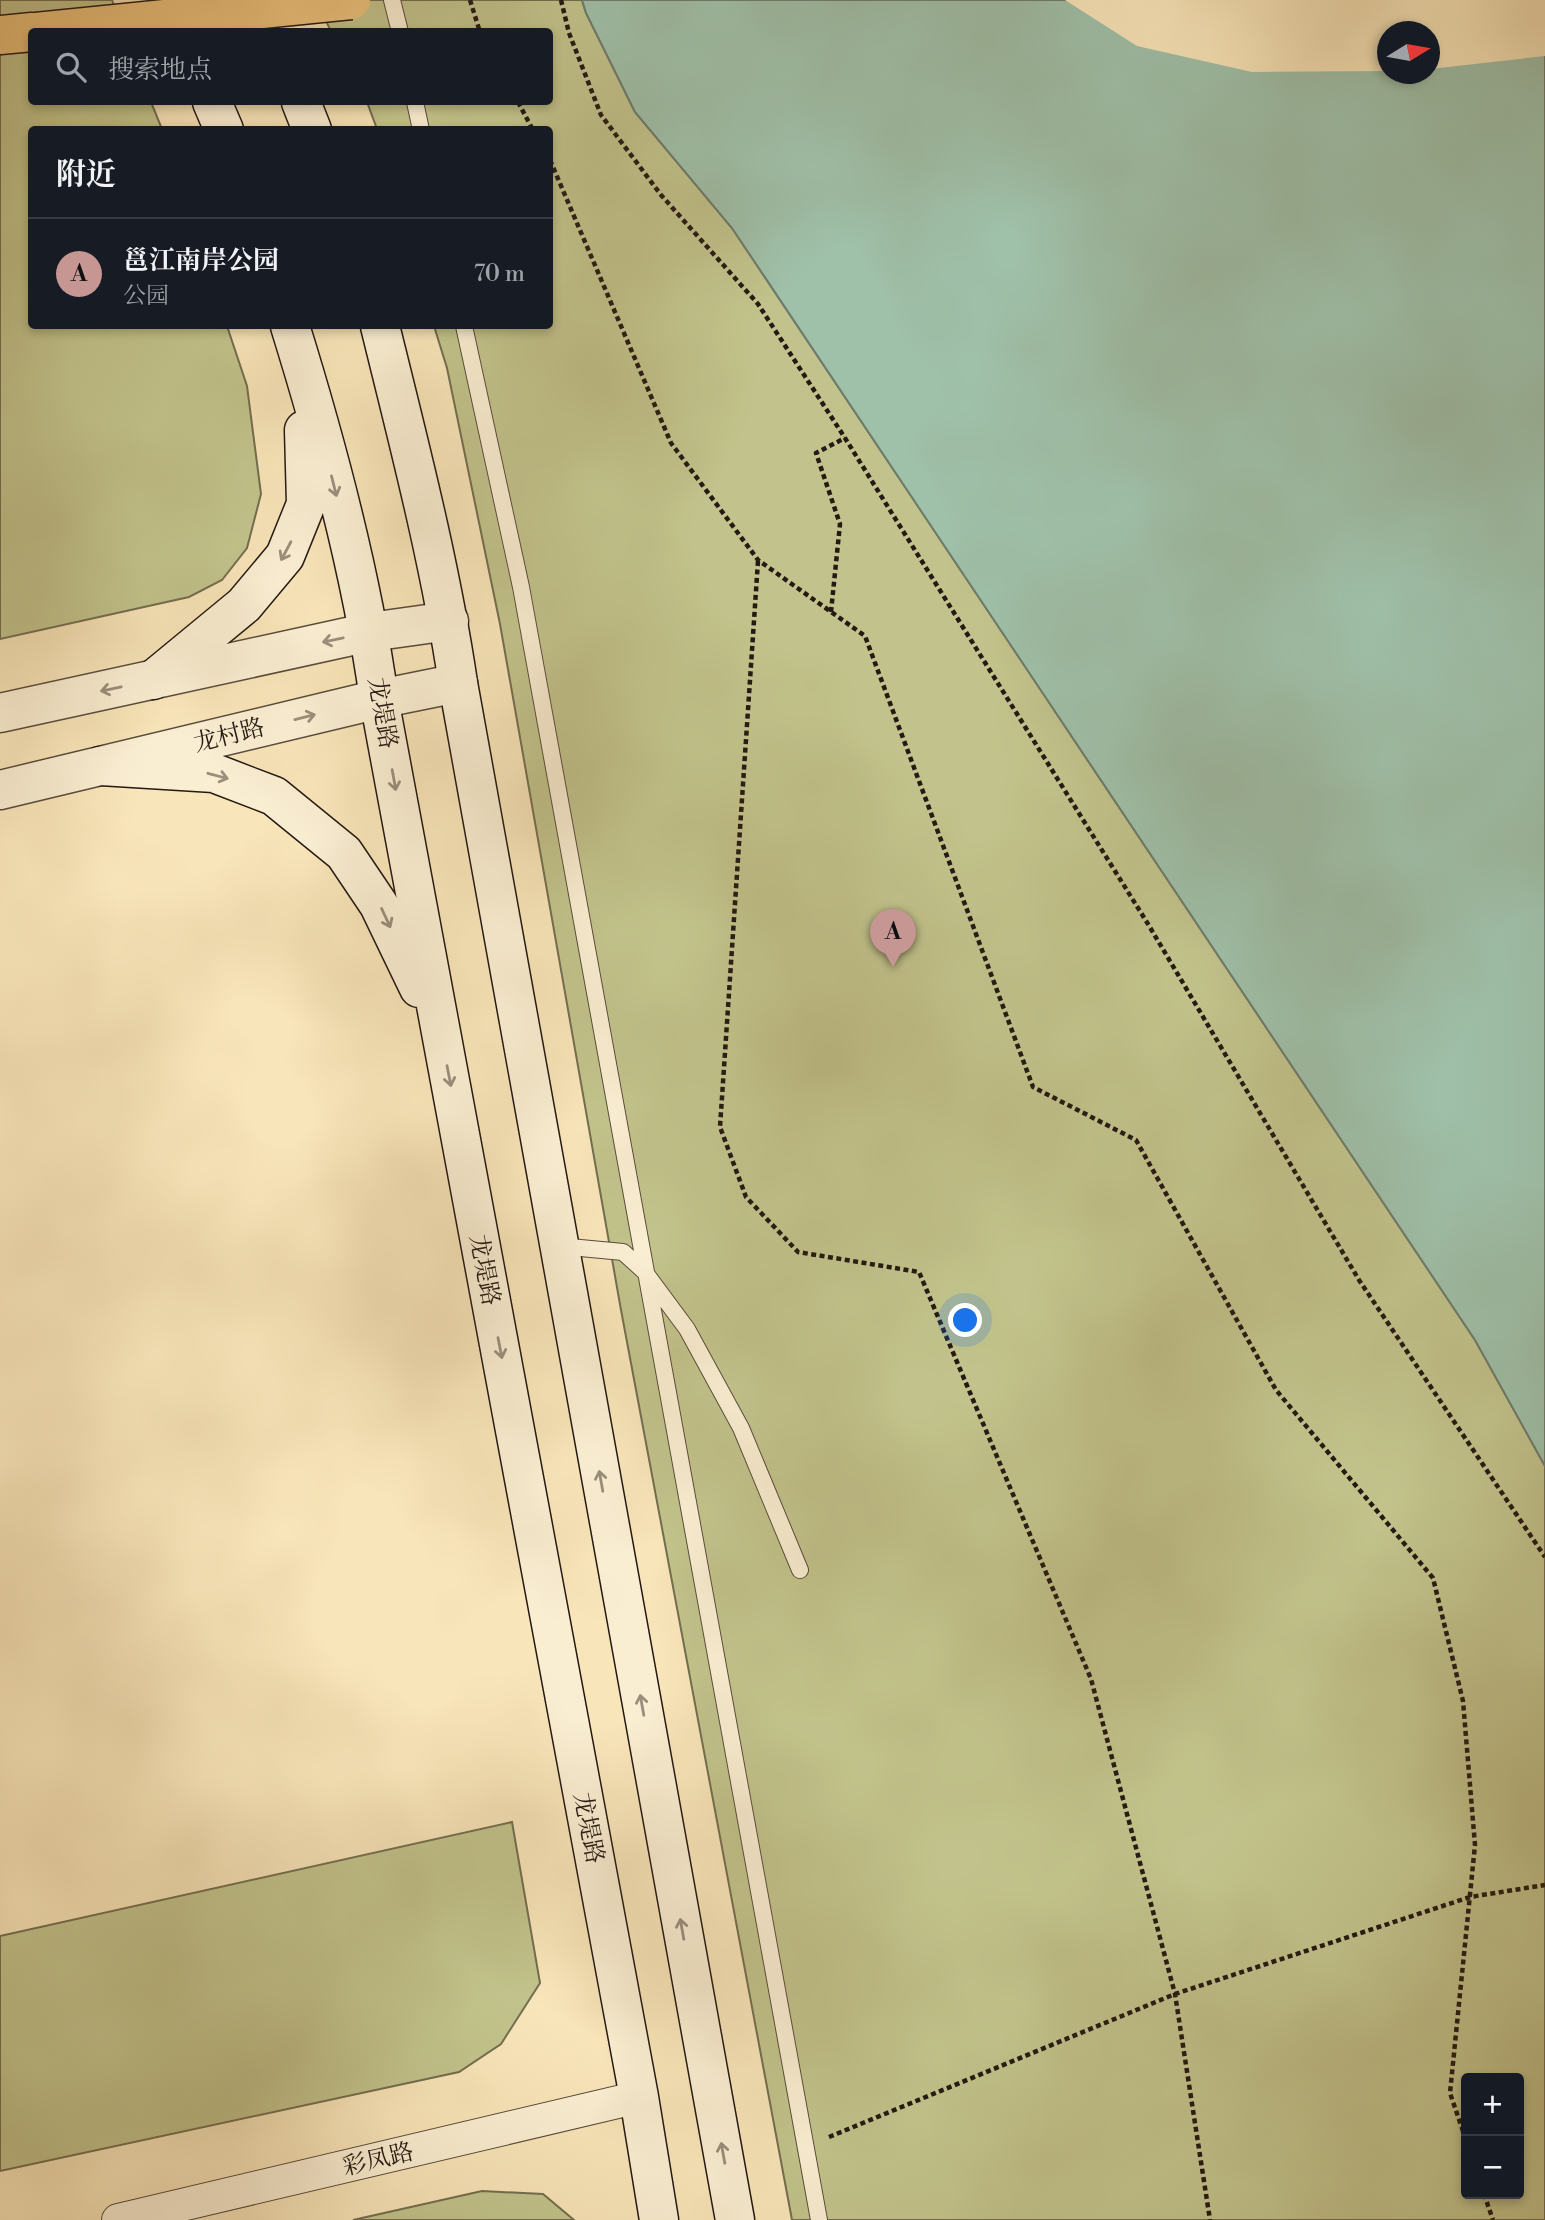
<!DOCTYPE html>
<html lang="zh">
<meta charset="utf-8">
<style>
body{margin:0;font-family:"Libre Bodoni","Noto Serif SC",serif;background:#20242c;color:#f1f3f6}
.controls{position:absolute;right:21px;bottom:21px;display:grid;overflow:hidden;border-radius:7px;box-shadow:0 4px 10px #0003}
.controls button{width:63px;height:63px;display:grid;place-items:center;padding:0;border:0;border-bottom:2px solid #363941;background:#171b24;color:#f1f3f6;font:35px sans-serif}
.compass{position:absolute;left:1377px;top:21px;width:63px;height:63px;border-radius:50%;background:#171b24;box-shadow:0 4px 10px #0003;rotate:79deg}
.you{position:absolute;left:966px;top:1321px;width:24px;height:24px;margin:-18px;border:5px solid #fff;border-radius:50%;background:#1a73e8;box-shadow:0 0 0 10px #1a73e833}
.badge{display:grid;place-items:center;width:46px;height:46px;border-radius:50%;background:#c59692;color:#111;font-size:23px;font-weight:700}
.pin{position:absolute;translate:-50% -58px;filter:drop-shadow(0 2px 4px #0008)}
.pin::after{content:'';position:absolute;top:37px;width:24px;height:21px;background:inherit;clip-path:polygon(0 0,100% 0,50% 100%)}
.list{margin:0;padding:0;list-style:none}
h2{display:flex;justify-content:space-between;align-items:center;height:91px;margin:0;padding:0 28px;font-size:30px}
h2 small{font-size:23px;font-weight:400;color:#9ea1a6}
.list li{display:grid;grid-template-columns:46px 1fr auto;gap:21px;align-items:center;box-sizing:border-box;height:112px;padding:0 28px;border-top:2px solid #363941}
.list b{display:block;font-size:26px;white-space:nowrap}
.list p{margin:0;font-size:23px;white-space:nowrap;color:#9ea1a6}
.list em{font-size:23px;font-style:normal;color:#9ea1a6}
.icon{flex:none;width:38px;height:38px;fill:none;stroke:currentColor;stroke-width:2;stroke-linecap:round;stroke-linejoin:round}
.map{position:relative;flex:none;width:1545px;height:2220px;overflow:hidden}
.search{position:absolute;background:#171b24;box-shadow:0 4px 10px #0003;left:28px;top:28px;width:525px;height:77px;display:flex;align-items:center;gap:18px;box-sizing:border-box;padding:0 24px;border-radius:7px;color:#9ea1a6;font-size:26px}
.panel{position:absolute;background:#171b24;box-shadow:0 4px 10px #0003;left:28px;top:126px;width:525px;height:203px;border-radius:7px}
.map>svg:first-child{display:block}
.green{fill:#c2c38c;stroke:#736e50;stroke-width:2;fill-rule:evenodd}
.water{fill:#9fc0a9;stroke:#6e7d6d;stroke-width:2;fill-rule:evenodd}
.pier{fill:#f8e5b9}
.lines{fill:none;stroke-linecap:round;stroke-linejoin:round}
.service-casing{stroke:#594c3c;stroke-width:18}
.minor-casing{stroke:#594c3c;stroke-width:34}
.tertiary-casing{stroke:#594c3c;stroke-width:41}
.secondary-casing{stroke:#241913;stroke-width:41}
.trunk-casing{stroke:#241913;stroke-width:41}
.path{stroke:#241913;stroke-width:4.5;stroke-dasharray:5 3.5;stroke-linecap:butt}
.service{stroke:#faeed2;stroke-width:16}
.minor{stroke:#faeed2;stroke-width:32}
.tertiary{stroke:#faeed2;stroke-width:38}
.secondary{stroke:#faeed2;stroke-width:38}
.trunk{stroke:#ecc27c;stroke-width:38}
.trunk-bridge-casing{stroke:#241913;stroke-width:41;stroke-linecap:butt}
.trunk-bridge{stroke:#ecc27c;stroke-width:38}
.oneway{stroke:#9a8e7c}
.labels{text-anchor:middle;stroke-width:5;stroke-linejoin:round;paint-order:stroke}
.street-label{font-size:24px;fill:#241913;stroke:#faeed2}
</style>
<div class="map">
<svg width="1545" height="2220" viewBox="0 0 1545 2220">
<rect width="100%" height="100%" fill="#f8e5b9"/>
<filter id="stains"><feTurbulence type="fractalNoise" baseFrequency=".00286" numOctaves="4"/><feColorMatrix values="0 0 0 0 .2 0 0 0 0 .09 0 0 0 0 .02 0 0 0 .5 -.17"/></filter>
<radialGradient id="worn" r=".72"><stop offset=".6" stop-color="#630" stop-opacity="0"/><stop offset="1" stop-color="#630" stop-opacity=".3"/></radialGradient>
<!-- green -->
<path class="green" d="M0 0H112L124 31 32 32V102H151L162 129 32 130V326H227L247 386 261 494 247 548 222 580 189 597 0 639Z
M315 0H582L586 13 635 112 732 228 1475 1340 1545 1466V2220H792L621 1310 500 624 447 368 434 326H550V130L377 129 367 102H550V32L331 31ZM1466 2078H1519V2194H1466Z
M512 1822 540 1983 501 2044 459 2072 0 2171V1936Z
M482 2191 543 2194 574 2220H353Z"/>
<!-- water -->
<path class="water" d="M582 0H1545V1466L1475 1340 732 228 635 112 586 13ZM1388 32H1430V74H1388Z"/>
<!-- pier -->
<path class="pier" d="M1065 0H1545V56L1430 69V32H1388L1387 71 1252 72 1137 46Z"/>
<g class="lines">
<defs>
<path id="service" d="M392 0 400 32
M415 102 421 130
M464 326 521 587 819 2220
M559 1246 623 1252 644 1271 687 1329 741 1428 800 1570"/>
<path id="minor" d="M118 2220 639 2097"/>
<path id="tertiary" d="M0 713 370 632 449 621
M0 790 379 699 458 683"/>
<path id="secondary" d="M212 102 224 130
M301 102 312 130
M290 326C327 445 362 575 379 699L639 2097 659 2220
M380 326C409 444 440 562 458 683L735 2220
M153 680 244 605 285 556 306 504 304 430
M101 766 214 773 274 796 344 853 379 905 419 988"/>
<path id="trunk" d="M0 35 32 32"/>
</defs>
<!-- service casing -->
<use href="#service" class="service-casing"/>
<!-- minor casing -->
<use href="#minor" class="minor-casing"/>
<!-- tertiary casing -->
<use href="#tertiary" class="tertiary-casing"/>
<!-- secondary casing -->
<use href="#secondary" class="secondary-casing"/>
<!-- trunk casing -->
<use href="#trunk" class="trunk-casing"/>
<!-- path -->
<path class="path" d="M470 0 480 32
M561 0 569 33 601 115 661 195 758 304 845 438 1148 924 1359 1280 1545 1557
M518 102 533 130
M550 160 671 443 758 560 865 636 1033 1087 1136 1140 1276 1390 1433 1578 1463 1701 1475 1845 1450 2093 1466 2140
M758 561 720 1127 746 1197 798 1252 919 1272 1091 1679 1175 1994 1210 2220
M831 612 840 524 816 453 845 438
M829 2137 1175 1994 1470 1897 1545 1885
M1484 2194 1493 2220"/>
<!-- service -->
<use href="#service" class="service"/>
<!-- minor -->
<use href="#minor" class="minor"/>
<!-- tertiary -->
<use href="#tertiary" class="tertiary"/>
<!-- secondary -->
<use href="#secondary" class="secondary"/>
<!-- trunk -->
<use href="#trunk" class="trunk"/>
<defs>
<path id="trunk-bridge" d="M36 32 351 0"/>
</defs>
<!-- trunk-bridge casing -->
<use href="#trunk-bridge" class="trunk-bridge-casing"/>
<!-- trunk-bridge -->
<use href="#trunk-bridge" class="trunk-bridge"/>
</g>
<!-- one-way arrows -->
<defs><path id="oneway-shaft" d="M-6 0H5M1.5-3L5.5 0L1.5 3" fill="none" stroke-width="1.6" stroke-linecap="round" stroke-linejoin="round" transform="scale(1.75)"/></defs>
<g class="oneway">
<use href="#oneway-shaft" transform="translate(334 486) rotate(76)"/>
<use href="#oneway-shaft" transform="translate(286 551) rotate(118)"/>
<use href="#oneway-shaft" transform="translate(333 640) rotate(168)"/>
<use href="#oneway-shaft" transform="translate(111 689) rotate(168)"/>
<use href="#oneway-shaft" transform="translate(305 717) rotate(-14)"/>
<use href="#oneway-shaft" transform="translate(218 776) rotate(15)"/>
<use href="#oneway-shaft" transform="translate(394 780) rotate(80)"/>
<use href="#oneway-shaft" transform="translate(386 918) rotate(65)"/>
<use href="#oneway-shaft" transform="translate(449 1076) rotate(79)"/>
<use href="#oneway-shaft" transform="translate(500 1348) rotate(79)"/>
<use href="#oneway-shaft" transform="translate(601 1481) rotate(-100)"/>
<use href="#oneway-shaft" transform="translate(642 1705) rotate(-100)"/>
<use href="#oneway-shaft" transform="translate(682 1929) rotate(-100)"/>
<use href="#oneway-shaft" transform="translate(723 2153) rotate(-100)"/>
</g>
<g class="labels">
<!-- street labels -->
<g class="street-label">
<text transform="translate(383 713) rotate(80)" y="8">龙堤路</text>
<text transform="translate(229 735) rotate(-14)" y="8">龙村路</text>
<text transform="translate(485 1270) rotate(79)" y="8">龙堤路</text>
<text transform="translate(589 1828) rotate(79)" y="8">龙堤路</text>
<text transform="translate(378 2159) rotate(-13)" y="8">彩凤路</text>
</g>
</g>
<rect width="100%" height="100%" filter="url(#stains)"/>
<rect width="100%" height="100%" fill="url(#worn)"/>
</svg>
<div class="controls">
<button>+</button>
<button>−</button>
</div>
<svg class="compass" viewBox="-18 -18 36 36"><path d="M0-13l5 13h-10z" fill="#e53935"/><path d="M0 13l5-13h-10z" fill="#9ea1a6"/></svg>
<div class="you"></div>
<div class="pin badge" style="left:893px;top:967px">A</div>
<div class="search"><svg class="icon" aria-label="search" viewBox="0 0 24 24"><circle cx="10" cy="10" r="6"/><path d="M15 15l6 6"/></svg>搜索地点</div>
<section class="panel">
<h2>附近<small></small></h2>
<ul class="list">
<li><span class="badge">A</span><div><b>邕江南岸公园</b><p>公园</p></div><em>70 m</em></li>
</ul>
</section>
</div>
